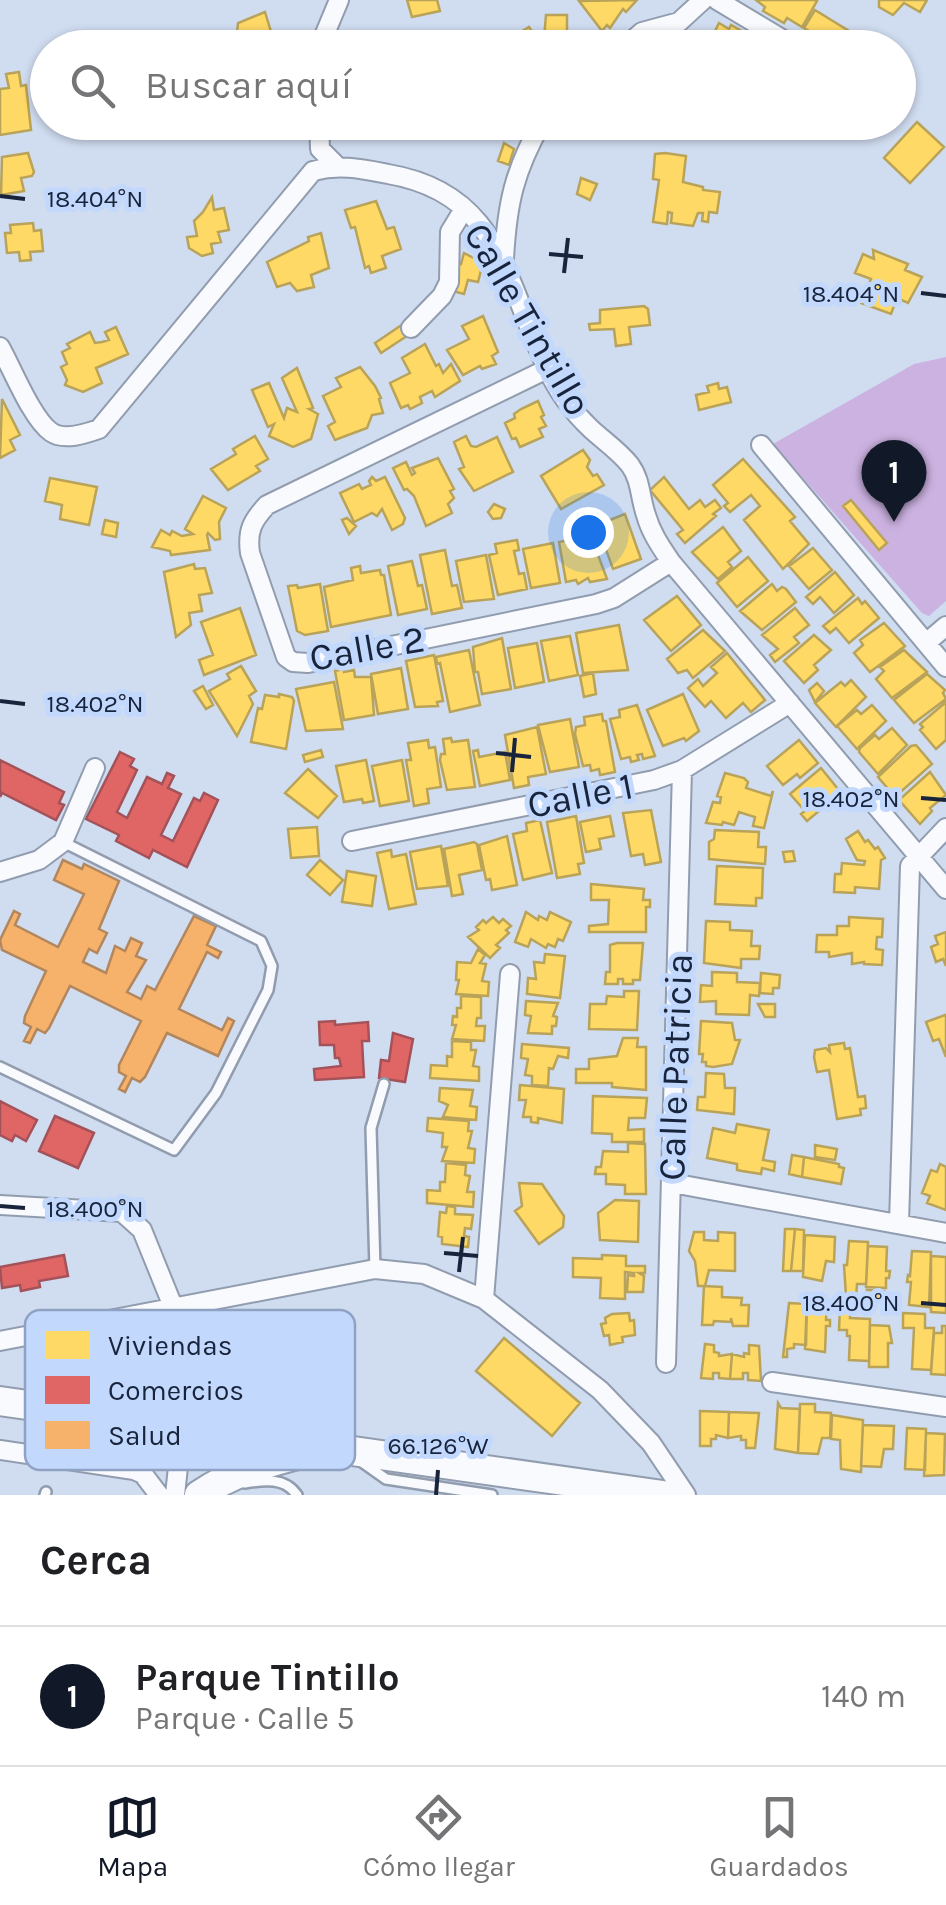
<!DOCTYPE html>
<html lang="es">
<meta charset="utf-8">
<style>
body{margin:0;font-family:Karla,sans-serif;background:#f2f2f2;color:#202124}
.you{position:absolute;left:588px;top:532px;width:35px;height:35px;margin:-25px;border:8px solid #fff;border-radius:50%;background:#1a73e8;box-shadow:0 0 0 15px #1a73e833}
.badge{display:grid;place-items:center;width:65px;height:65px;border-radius:50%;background:#111827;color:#fff;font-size:32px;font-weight:700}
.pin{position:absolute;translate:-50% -82px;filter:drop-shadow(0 2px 5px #0008)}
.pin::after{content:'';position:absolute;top:52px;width:35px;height:30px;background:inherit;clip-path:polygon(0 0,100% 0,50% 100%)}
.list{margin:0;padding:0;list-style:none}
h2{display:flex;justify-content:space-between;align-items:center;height:130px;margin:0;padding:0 40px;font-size:42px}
h2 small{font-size:32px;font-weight:400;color:#757577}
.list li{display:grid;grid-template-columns:65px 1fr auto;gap:30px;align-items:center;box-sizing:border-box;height:140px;padding:0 40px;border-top:2px solid #e0e0e0}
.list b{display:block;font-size:38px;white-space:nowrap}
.list p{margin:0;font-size:32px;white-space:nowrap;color:#757577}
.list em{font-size:32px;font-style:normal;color:#757577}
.icon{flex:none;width:55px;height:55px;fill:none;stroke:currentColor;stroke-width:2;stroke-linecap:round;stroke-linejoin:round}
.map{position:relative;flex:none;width:946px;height:1495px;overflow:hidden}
.search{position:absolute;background:#fff;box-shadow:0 2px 8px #0004;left:30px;right:30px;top:30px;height:110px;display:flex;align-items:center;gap:25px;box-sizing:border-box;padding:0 35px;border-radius:55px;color:#757577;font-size:38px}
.sheet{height:270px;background:#fff}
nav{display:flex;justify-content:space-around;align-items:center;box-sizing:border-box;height:140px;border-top:2px solid #e0e0e0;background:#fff;font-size:28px;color:#757577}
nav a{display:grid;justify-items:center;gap:5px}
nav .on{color:#111827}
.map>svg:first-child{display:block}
.green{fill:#ccb2e1}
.homes{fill:#ffd966;stroke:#b9a359;stroke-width:2.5}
.shops{fill:#e06666;stroke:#a45259;stroke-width:2.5}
.health{fill:#f6b26b;stroke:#b3875d;stroke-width:2.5}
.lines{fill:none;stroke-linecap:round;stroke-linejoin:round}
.service-casing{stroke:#919caf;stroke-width:14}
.minor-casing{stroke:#919caf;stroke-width:22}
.primary-casing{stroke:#919caf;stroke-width:32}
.service{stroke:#f8fafd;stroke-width:9}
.minor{stroke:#f8fafd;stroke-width:18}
.primary{stroke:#f8fafd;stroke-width:28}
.ticks{fill:none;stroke:#17243b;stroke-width:4}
.labels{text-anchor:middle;stroke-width:10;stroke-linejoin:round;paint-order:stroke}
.street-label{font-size:38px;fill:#17243b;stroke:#c3d8fd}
.key{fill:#c3d8fd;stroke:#8fa2c3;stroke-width:2.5}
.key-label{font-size:28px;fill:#17243b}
.ticks-label{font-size:25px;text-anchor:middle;fill:#17243b;stroke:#c3d8fd;stroke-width:10;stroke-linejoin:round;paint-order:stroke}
</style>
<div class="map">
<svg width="946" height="1495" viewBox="0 0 946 1495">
<rect width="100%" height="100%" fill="#d0dcf0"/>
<!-- green -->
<path class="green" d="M946 357V601L929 616 922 613 773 444 914 364Z"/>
<!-- homes -->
<path class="homes" d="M407 0H437L440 11 412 17Z
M637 0 626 12 623 9 610 28 607 25 602 31 579 1Z
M756 0H814L817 1 802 27 787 18 784 23 763 11 765 7Z
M879 0H927L920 12 904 3 893 15 879 7Z
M815 10 862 39 857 48H826L816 42 819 37 804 28Z
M265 12 276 48H230L236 44 238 23Z
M546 15H567V34L576 48H523L516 35 529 27 538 41 544 38Z
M719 23 729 29 731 25 756 39 751 48 707 47Z
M757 39 770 46 777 48H753Z
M19 72 21 86 26 85 31 130 0 135V89L9 88 6 74Z
M917 122 944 147 910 183 884 158Z
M504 143 514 149 509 165 498 161Z
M28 153 34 172 32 176 21 178 24 191 1 195 2 157Z
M665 153 686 156 683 182 703 187V190L720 192 717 213 709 212 708 222 702 221 703 213H698L693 226 671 223 672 213 668 212 667 224 653 222 659 180 653 179 655 154Z
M581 178 597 184 590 200 577 194Z
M212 197 214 210 224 208 229 230 218 232 221 242 211 244 213 253 202 256 189 248 187 237 197 236 194 221 203 212Z
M376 201 387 229 394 227 401 249 382 256 386 268 371 273 369 266 365 268 355 227 351 228 345 210Z
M33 223 34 231 41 230 43 251 30 252 31 260 20 261 19 252 7 253 5 233H11L10 225Z
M321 233 329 268 311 275 314 287 297 291 290 283 277 287 267 262 309 241 308 237Z
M873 250 908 264 905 270 922 277 908 303 897 298 891 314 861 303 871 279 855 273 863 254 874 259Z
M464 253 483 263 478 282 468 280 464 294 453 291 457 263 461 264Z
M644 306 648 309 650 325 629 327 631 344 616 346 614 329 590 330 589 324 600 323V310Z
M483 316 498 352 492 356 496 364 482 369 480 366 463 375 447 350 469 339 462 326Z
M406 322 413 332 381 353 375 343Z
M116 327 128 354 96 368 102 383 83 392 65 385 67 380 61 367 67 364 62 352 70 348 67 344 90 332 95 343 102 342 109 340 105 332Z
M425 344 436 366 439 364 443 373 451 364 460 381 435 397 432 391 420 397 422 403 410 409 408 405 401 408 390 383 410 373 402 358Z
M360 367 375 386 381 398 379 399 383 413 372 415 367 428 335 440 328 426 335 422 323 396 341 387 336 378Z
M297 368 313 408 309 409 318 414 311 439 293 447 269 436 274 424 268 427 252 390 269 383 284 418 287 408 297 412 282 378Z
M718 383 719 389 727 387 731 402 699 410 696 395 709 392 707 386Z
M2 399 20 435 10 440 15 450 0 458Z
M538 401 544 415 541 417 546 426 539 429 543 437 520 447 516 438 512 439 505 423 515 418 514 414 521 409Z
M255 436 268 459 256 466 260 471 228 490 211 469 236 454 233 449Z
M466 436 471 446 476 447 497 437 513 472 474 491 459 469 464 467 454 442Z
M583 450 590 460 587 467 593 476 597 474 604 485 561 509 541 476Z
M438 458 454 489 450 491 454 498 448 504 452 513 426 526 414 496 407 489 404 490 393 468 406 462 412 475 415 473 412 468Z
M743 459 795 517 790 521 809 544 783 569 744 520 760 506 751 495 730 512 724 506 728 503 713 485Z
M372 477 376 481 385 477 405 518 403 524 392 530 382 509 377 516 372 513 354 522 340 493 359 484 362 489 371 485 369 481Z
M664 477 689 509 700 500 705 507 715 500 721 508 713 514 716 516 685 543 677 534 683 530 650 490Z
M50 478 97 487 89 525 60 519 62 505 45 501Z
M203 496 226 508 219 522 220 539 215 540 208 533 207 535 210 550 171 555 170 551 152 547 161 530 170 535 172 531 182 536 193 534 185 529Z
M851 500 887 543 879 550 843 506Z
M494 504 505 509 501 518 493 519 488 512Z
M625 514 641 559 613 569 597 525Z
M347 518 356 526 349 534 342 520Z
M105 520 118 523 116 537 102 534Z
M723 527 741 551 728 562 732 567 718 579 692 552Z
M591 536 607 579 590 582 588 578 578 584 576 580 566 582 559 542Z
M517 540 519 550 514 551 519 574 524 573 527 589 498 595 489 555 497 553 495 544Z
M553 543 560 583 531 588 523 549Z
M813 548 832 570 809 589 789 566Z
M445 550 452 586 457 585 462 608 432 614 420 555Z
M486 555 494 599 464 602 456 561Z
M748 557 768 581 737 607 717 583Z
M412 561 418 586 422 585 427 609 398 615 388 566Z
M194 564 195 569 205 568 212 593 199 595 202 611 189 613 191 625 176 637 164 572Z
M360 566 361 573 380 570 381 575H384L391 615 331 627 324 587 353 580 351 568Z
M835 572 854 595 834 613 820 597 813 604 806 597Z
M320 584 328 631 305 635 297 631 288 586 297 585 298 588Z
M772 584 777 591 782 587 786 589 796 602 762 630 740 611Z
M677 596 701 625 671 651 644 620Z
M858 598 862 604 865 601 879 618 849 643 836 628 830 633 823 626Z
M240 608 256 655 204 675 199 660 213 655 201 622Z
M795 608 809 625 794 637 799 643 775 662 770 655 778 649 762 635Z
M884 623 905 646 870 672 854 653 863 645 860 640Z
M619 625 628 670 583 673 576 633Z
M703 630 725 651 693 678 687 670 678 673 667 659Z
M814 635 831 650 814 665 818 670 804 683 784 661Z
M570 636 578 675 549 681 541 641Z
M502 638 511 689 482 694 478 672H475L473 647Z
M537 643 544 682 515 688 508 648Z
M469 650 480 705 450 712 440 663 437 664 436 657Z
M904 650 927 672 892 698 876 679 884 671 880 667Z
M727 653 765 700 751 712 743 703 726 718 711 701 705 707 688 688 698 679 703 686 717 673 711 667Z
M434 655 443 701 437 702 438 706 415 707 406 661Z
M241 666 256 691 249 696 253 704 237 736 209 691 230 679 227 674Z
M401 668 408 709 378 714 371 674Z
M344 669V672L354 670 355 677H371L374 715 344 720 335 671Z
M593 673 596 694 584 697 580 676Z
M927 674 945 690 943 693 946 699 914 723 894 700Z
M851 680 866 697 836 727 815 703 841 682 845 686Z
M334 682 343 729 306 731 296 689Z
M817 683 824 691 815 702 809 690Z
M203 686 213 705 206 709 194 691Z
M279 694 292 697 294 701 286 749 251 742 258 708 262 709 265 695 279 697Z
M683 694 699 731 686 741 684 738 663 746 647 710Z
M946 702V740L936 749 920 730 923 727 920 724Z
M637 705 655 756 643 759 642 754 637 755 639 760 631 762 630 757 621 759 610 719 620 717 619 710Z
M872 705 886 721 857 749 837 726 857 710 861 714Z
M602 714 603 721H606L615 772 600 775 599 769 591 771 590 765 583 766 575 734 576 727 585 725 584 717Z
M570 719 579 767 550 772 538 725Z
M537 727 546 774 528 777 529 785 514 788 505 735Z
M892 728 907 745 878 774 859 752 860 748 875 735 879 739Z
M451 738 452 742 468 740 475 787 447 790 440 760 441 754H445L443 739Z
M428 740 429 748 435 747 441 787 427 789 429 803 414 806 406 760H411L408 743Z
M799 740 818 763 800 778 797 774 783 785 767 766Z
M916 745 932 764 895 797 878 777 911 746Z
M321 750 323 757 305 762 303 755Z
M478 750 479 757 505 752 510 780 480 786 473 751Z
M366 760 374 801 363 803 362 799 344 802 336 766Z
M402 760 409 801 380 806 372 766Z
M821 768 842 794 841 801 835 806 831 801 807 821 801 814 805 811 790 794Z
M308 769 337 796 318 818 285 793Z
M930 772 946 795 930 808 932 811 920 824 899 800Z
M725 773 744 778 748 782 746 788 771 796 773 791 764 828 753 826 755 817 739 812 734 825 723 822 722 825 706 823 713 802 720 803 721 797 717 796Z
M651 810 661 862 645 865 643 854 631 856 623 813Z
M576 816 584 863 578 864 580 874 557 878 547 822Z
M610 816 614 836 599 839 601 849 586 852 580 822Z
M540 820 552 873 523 880 513 834 527 831 526 823Z
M317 827 319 856 291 858 288 829Z
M715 830 759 832 758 847H766L765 864 709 859V842L714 839Z
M858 831 865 842 868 840 875 849 878 847 885 858 881 860 879 889 855 887V893L834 892 835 874H841L842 863 864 865 865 861 857 860 846 839Z
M507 836 517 885 492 890 490 879 486 880 479 845Z
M474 842 477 844 482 870 459 875 463 894 452 896 444 849Z
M441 846 448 886 417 889 410 852Z
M391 850 392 857 406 854 416 904 389 909 377 853Z
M793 851 795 861 785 862 783 852Z
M320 860 343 880 330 895 307 875Z
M717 866 763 868 762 898H756V906L715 904Z
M347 871 376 876 372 906 342 902Z
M591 884 644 889 643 900H650V907H646V932H589V926L608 924 609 900H591Z
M526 912 538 920 539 916 547 920 550 912 571 922 563 941 558 939 555 947 548 944 546 948 531 939 528 947 515 942Z
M493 917 499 923 503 919 511 926 506 930 509 933 496 945 500 948 490 958 468 937 479 930 476 927 483 920 486 923Z
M849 917 883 919 882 937H877L876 949 883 950 882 965 864 964V962L852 964V953L829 957V952H816L817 935H837V926H849Z
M706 921 730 922V930L752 931 751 946H760L759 959H741V968L704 963Z
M946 932V966L943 959 936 962 931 947 938 944 935 936Z
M617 943H643L640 980H633V984H623V979H618V984H605L606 972H610V945Z
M478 949 485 955 480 963 486 964 482 981 489 982 488 996 456 994 459 980H456L457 962 471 963Z
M545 954 565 956 560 998 527 994 528 978 536 979 534 962 544 963Z
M712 972 737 973V982L760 983 759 996 750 995 749 1015 716 1014V1001L700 1002 701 985 712 986Z
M761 973 780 975 779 988H773V994L760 993Z
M624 991H639L637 1030 589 1029 590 1004H606L607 996 624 997Z
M461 996 481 997V1018H477L476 1026H485L484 1041 452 1039 456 1025H452L453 1016 457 1017V1008H461Z
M526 1001 558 1003 553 1016 557 1017 556 1026H552V1034L528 1033 531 1016 525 1015Z
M758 1004H775V1017H765Z
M945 1015 946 1017V1057L939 1039 933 1041 926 1022Z
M701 1021 732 1023 735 1040H740L732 1064 713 1067 706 1066V1062H702L703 1054H699Z
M623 1038H638L637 1047H646V1090L612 1087V1083H576V1069H589V1059L617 1056Z
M452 1041 471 1042V1050H476L473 1066 479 1067V1081L430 1078 431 1065 447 1066V1056L452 1057Z
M844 1043 845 1049 850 1048 858 1097 865 1096 866 1108 860 1109 861 1115 837 1119 829 1070 817 1072 814 1057 815 1050 826 1048 830 1052 829 1045Z
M522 1044 569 1048 568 1058 558 1056 553 1069 549 1068 548 1086 532 1085V1076L525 1075 528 1059 521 1058Z
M706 1073 724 1074 725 1088H735L734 1114 697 1110 698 1097H705Z
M520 1085 564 1089 562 1123 538 1118V1123L531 1122V1117H523L526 1100H519Z
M440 1088 473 1090 470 1106 477 1107 476 1120 443 1117 448 1105 439 1101Z
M593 1096 647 1098 645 1118H629L628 1130 644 1129V1142H612V1134L592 1133Z
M428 1118 469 1121 468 1131H472L468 1148 475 1149 474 1163 442 1161 447 1147H442L443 1133 427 1131Z
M737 1124 769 1130 763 1160 775 1162 774 1171 762 1168 761 1174 742 1171 737 1170V1164L707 1158 713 1128 735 1133Z
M628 1143 645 1144 646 1194H625V1185L606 1184V1174H595L596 1167H601L603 1151 628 1152Z
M815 1145 837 1149 835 1160 815 1157Z
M792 1155 804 1157 802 1177 789 1174Z
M804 1157 839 1164V1167L844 1168 841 1184 802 1177Z
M446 1163 466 1165 465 1175 470 1176 467 1192H474L473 1207 427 1203V1190L440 1191V1182H445Z
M940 1164 946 1167V1210L927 1203 930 1196 922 1193 931 1170 937 1172Z
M519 1183 542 1184 564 1216 563 1227 539 1244 515 1211 522 1206Z
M615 1200 639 1201 638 1242 600 1240 598 1213Z
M447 1206 455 1207V1214L473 1215 471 1229 465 1228 464 1236 469 1237 468 1247 442 1244V1237L438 1236 440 1212 446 1213Z
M785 1229H795L791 1271H783Z
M795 1229 804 1230 803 1271H791Z
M694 1232H704V1240L718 1241V1232L735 1233V1271L709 1270 705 1286H698L695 1261 689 1251Z
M805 1235 835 1237 834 1262 826 1261 822 1281 803 1277Z
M849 1241 868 1242 866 1284H857L856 1297 846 1296 844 1265H847Z
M868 1246 887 1247 886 1271H890L889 1278H886V1288L866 1287Z
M912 1251 931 1252 929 1307 909 1305 911 1282H907L908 1275 910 1276Z
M602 1255 626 1256V1266H645V1273H639L644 1276 643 1292H627L628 1275 634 1276V1273L625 1272V1299L600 1298 601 1278 573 1277V1258L602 1259Z
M931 1256 946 1257V1313L931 1312Z
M704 1286 722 1287V1297L742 1298 741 1305H749L748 1326H733L731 1318V1322L714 1321 713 1325H702Z
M867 1290 884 1291V1300L866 1299Z
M807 1300 827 1301 826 1320H830V1326H826L825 1352 805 1349Z
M789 1303 807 1304 806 1345 794 1344V1348L787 1349V1357H783Z
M840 1307H850V1318L870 1319 869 1361 849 1360 850 1336H847V1330H839Z
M629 1313 630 1321 634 1320 635 1335 622 1337 623 1342 610 1345 609 1335 604 1336 601 1324 606 1323 605 1318 612 1314Z
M903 1313 925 1314V1328H934L931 1370 912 1369 914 1328H903Z
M870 1325 889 1326 892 1343H888V1367H869Z
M942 1326H946V1375L931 1374 934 1333H942Z
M504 1338 580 1403 552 1436 476 1371Z
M705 1344 714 1345V1352L719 1353V1356L732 1354 730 1379 719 1378V1373H713V1379L701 1378Z
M749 1345 759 1346 761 1381 748 1380V1373H743V1379H730L732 1354 744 1357V1353L749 1354Z
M778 1403 781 1408 800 1409 798 1453 775 1449Z
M800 1404H815V1412L831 1413 830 1438H822L818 1454 798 1453Z
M700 1411 729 1412 728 1438 716 1435V1439H711V1446H700Z
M729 1412 759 1413 755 1448H746V1440H741V1436L728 1438Z
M832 1415 863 1420 861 1472 841 1469 840 1440 831 1439Z
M863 1425 894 1426 893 1449H884L881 1467 861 1466Z
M907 1428 926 1429 925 1470 905 1469Z
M926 1433 945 1434 944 1475 924 1476Z"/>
<!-- shops -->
<path class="shops" d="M120 752 134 759 130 766 137 770 117 812 127 818 147 777 162 784 167 773 174 776 168 788 181 794 161 835 173 841 194 798 200 801 204 793 218 800 187 867 153 850 149 858 116 841 119 835 86 819Z
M0 760 64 792 59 803 64 805 56 820 2 793 0 797Z
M335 1021V1025L368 1022 369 1041H362L364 1077 315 1080 314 1069 341 1066 339 1058H335L334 1045H320L319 1022Z
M393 1033 413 1039 405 1082 379 1078 381 1060 389 1061Z
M0 1101 37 1120 26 1141 15 1135 12 1141 0 1135Z
M55 1116 94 1133 78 1168 39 1151Z
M64 1255 68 1276 39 1281 40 1287 21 1291 20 1285 2 1288 0 1267Z"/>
<!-- health -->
<path class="health" d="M63 860 82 869 84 864 119 881 99 929 107 933 97 953 89 949 83 962 106 973 115 946 125 951 131 938 142 943 136 956 146 960 127 992 141 999 147 986 155 990 194 916 216 926 207 945 221 952 218 958 207 952 179 1009 222 1030 228 1018 234 1021 218 1056 167 1033 145 1077 140 1082 132 1078 125 1092 119 1089 126 1076 119 1072V1065L141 1021 70 986 49 1028 45 1033 37 1029 30 1043 24 1041 31 1027 24 1023 25 1016 46 971 2 950 0 940 14 911 20 914 15 925 58 947 84 894 54 880Z"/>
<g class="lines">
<defs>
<path id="service" d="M0 1067 174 1150 216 1093 268 990 272 966 261 941 63 842
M375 1269 371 1128 384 1084
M362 1462 386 1479 492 1495
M245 1483C264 1480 285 1477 297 1495
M45 1495 46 1492"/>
<path id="minor" d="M717 0 797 48
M319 48 339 0
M624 48 642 32 679 22 703 0
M319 122 320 149 336 165
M504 259C507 204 514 171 542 122
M411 328 442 296 449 282 450 232 464 209
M0 347C12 368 32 419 51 432 64 441 85 434 99 429L313 171C340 164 362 169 388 174 501 193 505 282 547 368 557 390 573 412 591 429 604 441 619 451 630 465 641 480 640 498 646 515 651 533 661 547 671 562L946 889
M547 369 267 505C252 521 247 531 250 553L286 657 293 662 308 663 596 604 614 598 671 562
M761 445 946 667
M926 643 946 626
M352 841 654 780 682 770 790 703
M0 872 39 860 63 842 95 768
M672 1183 946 1233
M0 1205 122 1212 142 1230 174 1309 189 1364 175 1495
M899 1223 910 866 946 828
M484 1299 510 974
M0 1341 375 1269 424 1274 484 1299 600 1390 651 1443 686 1495
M666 1363 682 770
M772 1382 946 1407
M0 1450 134 1470 143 1474 159 1495"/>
<path id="primary" d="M0 1401 663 1495
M199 1495C234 1471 273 1461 314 1451"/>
</defs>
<!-- service casing -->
<use href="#service" class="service-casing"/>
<!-- minor casing -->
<use href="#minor" class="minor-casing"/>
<!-- primary casing -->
<use href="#primary" class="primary-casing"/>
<!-- service -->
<use href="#service" class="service"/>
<!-- minor -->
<use href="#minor" class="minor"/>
<!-- primary -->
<use href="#primary" class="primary"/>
</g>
<!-- ticks -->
<path class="ticks" d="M0 196 25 199M549 254 583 257M564 273 568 238M921 293 946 296M0 701 25 704M496 753 531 757M512 772 515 738M921 798 946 800M0 1206 25 1208M444 1253 478 1256M459 1272 463 1237M921 1303 946 1305M436 1495 438 1470"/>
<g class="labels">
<!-- street labels -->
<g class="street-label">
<text transform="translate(528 319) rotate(60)" y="13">Calle Tintillo</text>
<text transform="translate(367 648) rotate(-10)" y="13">Calle 2</text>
<text transform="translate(580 795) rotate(-11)" y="13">Calle 1</text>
<text transform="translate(675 1067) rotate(-88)" y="13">Calle Patricia</text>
</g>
</g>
<!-- legend -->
<rect x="25" y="1310" width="330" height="160" rx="15" class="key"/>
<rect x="45" y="1331" width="45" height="28" fill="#ffd966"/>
<rect x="45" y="1376" width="45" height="28" fill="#e06666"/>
<rect x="45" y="1421" width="45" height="28" fill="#f6b26b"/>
<g class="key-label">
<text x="108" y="1355">Viviendas</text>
<text x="108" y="1400">Comercios</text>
<text x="108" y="1445">Salud</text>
</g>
<g class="ticks-label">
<text x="95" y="207">18.404°N</text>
<text x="851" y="302">18.404°N</text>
<text x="95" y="712">18.402°N</text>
<text x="851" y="807">18.402°N</text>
<text x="95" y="1217">18.400°N</text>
<text x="851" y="1311">18.400°N</text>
<text x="438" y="1454">66.126°W</text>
</g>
</svg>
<div class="you"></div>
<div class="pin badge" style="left:894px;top:522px">1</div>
<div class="search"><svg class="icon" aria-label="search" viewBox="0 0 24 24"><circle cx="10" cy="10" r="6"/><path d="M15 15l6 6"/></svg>Buscar aquí</div>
</div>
<section class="sheet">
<h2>Cerca<small></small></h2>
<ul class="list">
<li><span class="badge">1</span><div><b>Parque Tintillo</b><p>Parque · Calle 5</p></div><em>140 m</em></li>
</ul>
</section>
<nav>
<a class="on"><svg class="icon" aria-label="map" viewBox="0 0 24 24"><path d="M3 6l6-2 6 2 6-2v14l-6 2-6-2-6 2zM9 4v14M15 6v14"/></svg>Mapa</a>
<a><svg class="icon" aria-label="directions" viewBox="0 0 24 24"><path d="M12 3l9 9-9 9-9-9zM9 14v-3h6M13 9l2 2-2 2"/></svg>Cómo llegar</a>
<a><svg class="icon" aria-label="saved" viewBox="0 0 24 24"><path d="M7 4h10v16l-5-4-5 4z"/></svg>Guardados</a>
</nav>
